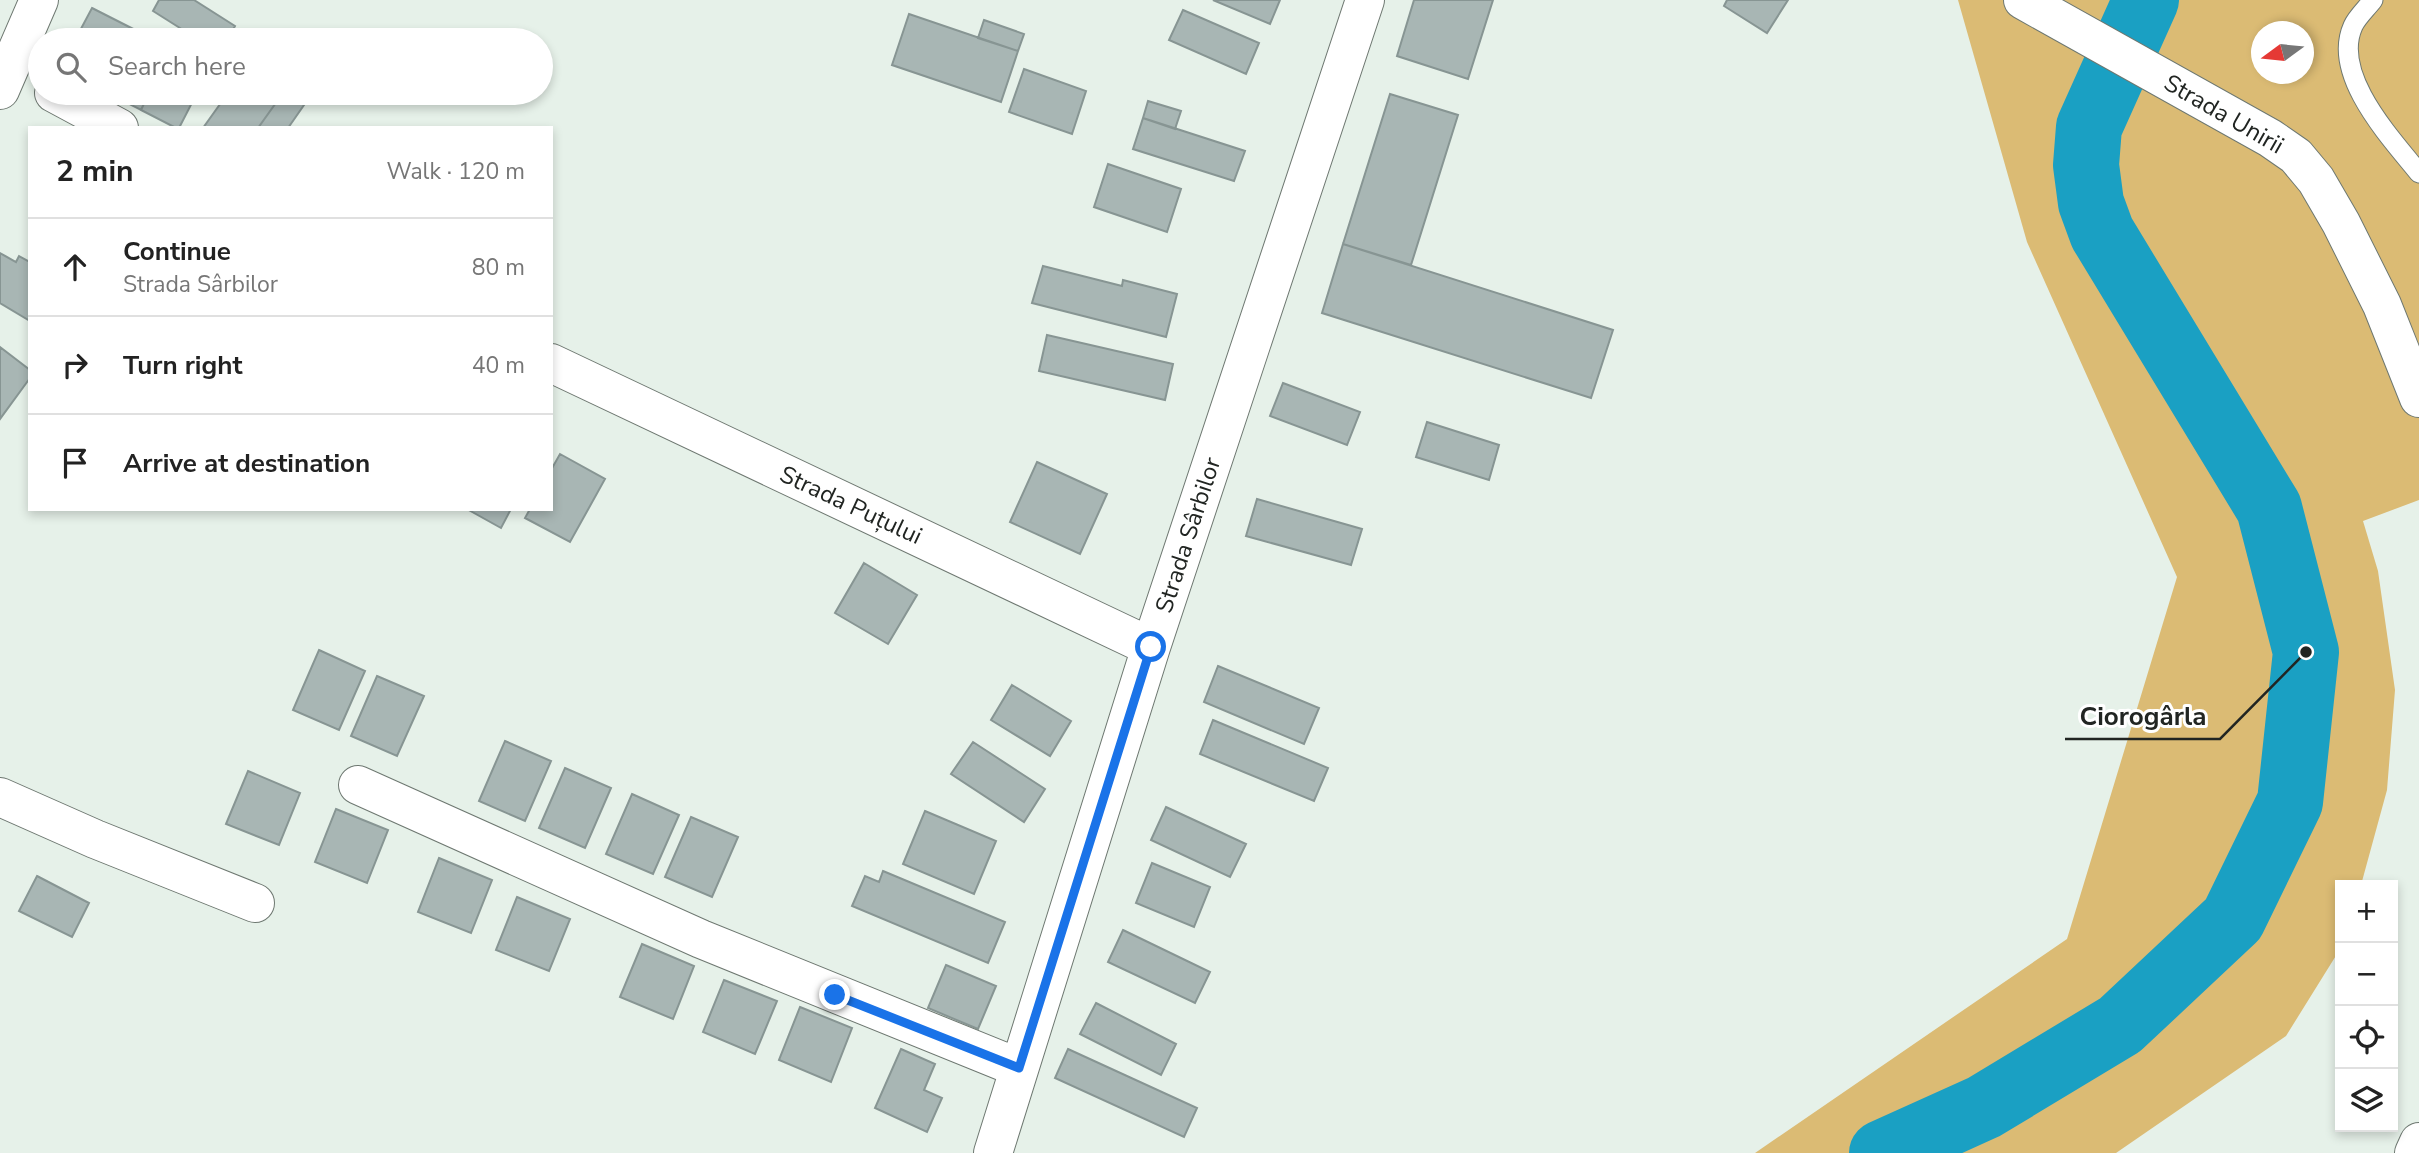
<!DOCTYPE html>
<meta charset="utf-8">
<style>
body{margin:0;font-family:"Nunito Sans",sans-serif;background:#f6f6f6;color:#222}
.controls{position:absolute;right:21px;bottom:21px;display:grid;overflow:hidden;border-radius:0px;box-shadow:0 4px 10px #0003}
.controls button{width:63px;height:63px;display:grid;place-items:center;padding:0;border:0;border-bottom:2px solid #e0e0e0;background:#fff;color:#222;font:35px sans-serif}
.compass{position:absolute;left:2251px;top:21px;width:63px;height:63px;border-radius:50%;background:#fff;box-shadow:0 4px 10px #0003;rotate:255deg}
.stop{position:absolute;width:21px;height:21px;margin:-16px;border:5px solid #1a73e8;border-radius:50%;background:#fff}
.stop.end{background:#1a73e8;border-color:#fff;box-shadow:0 2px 7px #0008}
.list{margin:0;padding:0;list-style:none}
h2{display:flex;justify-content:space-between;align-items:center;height:91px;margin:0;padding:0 28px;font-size:30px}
h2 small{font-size:23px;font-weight:400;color:#767676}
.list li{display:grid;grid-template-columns:46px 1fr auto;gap:21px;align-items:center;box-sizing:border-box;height:98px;padding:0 28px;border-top:2px solid #e0e0e0}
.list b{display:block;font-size:26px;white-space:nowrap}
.list p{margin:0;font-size:23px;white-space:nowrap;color:#767676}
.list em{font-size:23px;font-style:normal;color:#767676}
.icon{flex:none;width:38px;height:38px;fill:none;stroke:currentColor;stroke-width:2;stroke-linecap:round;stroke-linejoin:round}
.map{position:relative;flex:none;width:2419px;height:1153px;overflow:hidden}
.search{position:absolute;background:#fff;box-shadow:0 4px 10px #0003;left:28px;top:28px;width:525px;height:77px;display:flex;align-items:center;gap:18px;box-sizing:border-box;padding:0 24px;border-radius:38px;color:#767676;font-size:26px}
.panel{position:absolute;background:#fff;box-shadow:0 4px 10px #0003;left:28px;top:126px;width:525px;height:385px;border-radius:0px}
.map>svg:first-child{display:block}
.green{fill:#dbbb74;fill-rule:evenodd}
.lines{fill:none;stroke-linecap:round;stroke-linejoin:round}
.river{stroke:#1aa0c3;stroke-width:66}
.building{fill:#a8b6b4;stroke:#879593;stroke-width:2}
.lane-casing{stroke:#6e7871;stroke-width:21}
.street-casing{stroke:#6e7871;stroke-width:40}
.secondary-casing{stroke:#6e7871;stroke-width:40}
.lane{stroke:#fff;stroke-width:19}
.street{stroke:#fff;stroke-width:38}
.secondary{stroke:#fff;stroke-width:38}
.route{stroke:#1a73e8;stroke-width:9}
.labels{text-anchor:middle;stroke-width:6;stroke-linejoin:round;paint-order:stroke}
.street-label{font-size:24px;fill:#212522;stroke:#fff}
.leader{fill:none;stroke:#212522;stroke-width:2.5}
.callout-dot{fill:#212522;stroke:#fff;stroke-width:2.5}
.callout-label{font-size:26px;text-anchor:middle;font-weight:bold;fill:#212522;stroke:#fff;stroke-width:6;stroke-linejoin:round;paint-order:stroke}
</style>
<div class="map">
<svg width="2419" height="1153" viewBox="0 0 2419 1153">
<rect width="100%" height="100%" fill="#e6f1e9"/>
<!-- green -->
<path class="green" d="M1958 0H2419V500L2363 521 2378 571 2395 690 2387 790 2361 885H2340V944L2337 954 2286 1036 2116 1153H1755L2067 939 2177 577 2027 242ZM2262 32H2304V74H2262Z"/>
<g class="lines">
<!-- river -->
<path class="river" d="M1882 1153 1984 1107 2120 1025 2233 919 2290 802 2306 652 2269 508 2102 233 2091 203 2086 165 2089 127 2146 0"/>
</g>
<!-- building -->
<path class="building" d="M159 0H194L235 26 227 40H199L153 11Z
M1213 0H1280L1270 24Z
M1414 0H1493L1468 79 1397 56Z
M1727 0H1788L1767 33 1724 6Z
M92 8 155 40H75Z
M1183 10 1259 43 1246 74 1169 40Z
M909 14 1018 51 1001 102 892 65Z
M984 20 1024 34 1018 51 978 38Z
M1024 69 1086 91 1072 134 1009 112Z
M108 93H149L141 110Z
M149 93H197L179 128H176L141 110Z
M228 93H283L258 128H203Z
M283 93H287L304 105 288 128H258Z
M1390 94 1458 115 1411 265 1343 244Z
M1148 101 1181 111 1175 129 1143 118Z
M1143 118 1245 151 1234 181 1133 149Z
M1108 164 1181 189 1167 232 1094 207Z
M1343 244 1613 330 1591 398 1322 313Z
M0 253 16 262 19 256 30 262V321L0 303Z
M1043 266 1122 286 1123 280 1177 294 1166 337 1032 303Z
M1047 335 1173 364 1165 400 1039 371Z
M0 347 30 370V378L0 419Z
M1283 383 1360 412 1347 445 1270 416Z
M1427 422 1499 445 1489 480 1416 457Z
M560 454 605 479 570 542 525 518 530 509H551V470Z
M1037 462 1107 494 1080 554 1010 522Z
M1257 499 1362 529 1351 565 1246 536Z
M467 509H511L501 528Z
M864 563 917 595 888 644 835 613Z
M319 650 365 671 339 730 293 710Z
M1218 666 1319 708 1304 744 1204 702Z
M377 676 424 696 397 756 351 736Z
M1012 685 1071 721 1050 756 991 720Z
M1213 720 1328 768 1314 801 1200 754Z
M505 741 551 761 525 821 479 801Z
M973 742 1045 789 1024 822 951 774Z
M565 768 611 788 585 848 539 828Z
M248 771 300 793 279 845 226 824Z
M632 794 679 815 653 874 606 854Z
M1166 807 1246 844 1230 877 1151 840Z
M336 809 388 830 367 883 315 862Z
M925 811 996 841 974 894 903 864Z
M691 817 738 837 712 897 665 877Z
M439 858 492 880 471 933 418 912Z
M1152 863 1210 887 1194 927 1136 903Z
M883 871 1005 922 988 963 852 906 865 876 879 882Z
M37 876 89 903 72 937 19 911Z
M517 897 570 919 549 971 496 950Z
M1123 930 1210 972 1195 1003 1108 962Z
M642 944 694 966 673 1019 620 997Z
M946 965 996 986 978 1029 928 1008Z
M724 980 777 1001 755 1054 703 1032Z
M1096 1003 1176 1044 1161 1075 1080 1034Z
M800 1007 852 1028 831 1082 779 1060Z
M901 1049 935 1064 924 1090 942 1098 927 1132 875 1108Z
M1068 1049 1197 1108 1184 1137 1055 1078Z"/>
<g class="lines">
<defs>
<path id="lane" d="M2373 0C2367 8 2357 17 2353 26 2331 75 2391 138 2419 173"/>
<path id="street" d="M0 90 39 0
M54 93 119 128
M551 363 1151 647
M358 785 701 939 1019 1068
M0 797 95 839 255 903
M993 1153 1151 647 1365 0"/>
<path id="secondary" d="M2023 0 2270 138 2296 156 2316 180 2341 223 2382 305 2419 398
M2414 1153 2419 1142"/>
</defs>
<!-- lane casing -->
<use href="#lane" class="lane-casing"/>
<!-- street casing -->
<use href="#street" class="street-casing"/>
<!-- secondary casing -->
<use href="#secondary" class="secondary-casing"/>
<!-- lane -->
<use href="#lane" class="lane"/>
<!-- street -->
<use href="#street" class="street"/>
<!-- secondary -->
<use href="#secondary" class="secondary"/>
</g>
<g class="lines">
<!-- route -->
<path class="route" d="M835 995 1019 1068 1151 647"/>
</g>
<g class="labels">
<!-- street labels -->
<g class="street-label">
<text transform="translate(2224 114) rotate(30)" y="8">Strada Unirii</text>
<text transform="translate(851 505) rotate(25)" y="8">Strada Puțului</text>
<text transform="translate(1188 535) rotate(-72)" y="8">Strada Sârbilor</text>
</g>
</g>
<!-- callouts -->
<path class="leader" d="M2306 652L2220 739H2065"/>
<circle class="callout-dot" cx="2306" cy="652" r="7"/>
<g class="callout-label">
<text x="2143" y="725">Ciorogârla</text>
</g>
</svg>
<div class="controls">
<button>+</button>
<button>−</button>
<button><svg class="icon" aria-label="locate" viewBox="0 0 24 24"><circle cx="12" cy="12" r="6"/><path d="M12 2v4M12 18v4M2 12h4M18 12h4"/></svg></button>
<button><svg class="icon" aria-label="layers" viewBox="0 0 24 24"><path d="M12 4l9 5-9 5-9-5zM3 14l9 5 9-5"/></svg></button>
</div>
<svg class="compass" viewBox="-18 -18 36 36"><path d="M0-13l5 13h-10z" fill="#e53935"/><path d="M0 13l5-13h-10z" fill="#767676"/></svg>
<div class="stop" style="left:1151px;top:647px"></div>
<div class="stop end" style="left:835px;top:995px"></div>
<div class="search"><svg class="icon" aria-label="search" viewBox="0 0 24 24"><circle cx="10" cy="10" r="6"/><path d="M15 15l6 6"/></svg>Search here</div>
<section class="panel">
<h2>2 min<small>Walk · 120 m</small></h2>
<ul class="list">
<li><svg class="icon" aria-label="ahead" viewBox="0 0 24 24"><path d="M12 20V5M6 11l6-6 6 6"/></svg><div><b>Continue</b><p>Strada Sârbilor</p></div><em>80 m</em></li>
<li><svg class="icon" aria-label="right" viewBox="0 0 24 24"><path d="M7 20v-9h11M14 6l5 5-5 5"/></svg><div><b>Turn right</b></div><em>40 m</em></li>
<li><svg class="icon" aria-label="arrive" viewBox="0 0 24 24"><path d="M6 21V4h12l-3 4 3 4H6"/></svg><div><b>Arrive at destination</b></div></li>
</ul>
</section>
</div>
